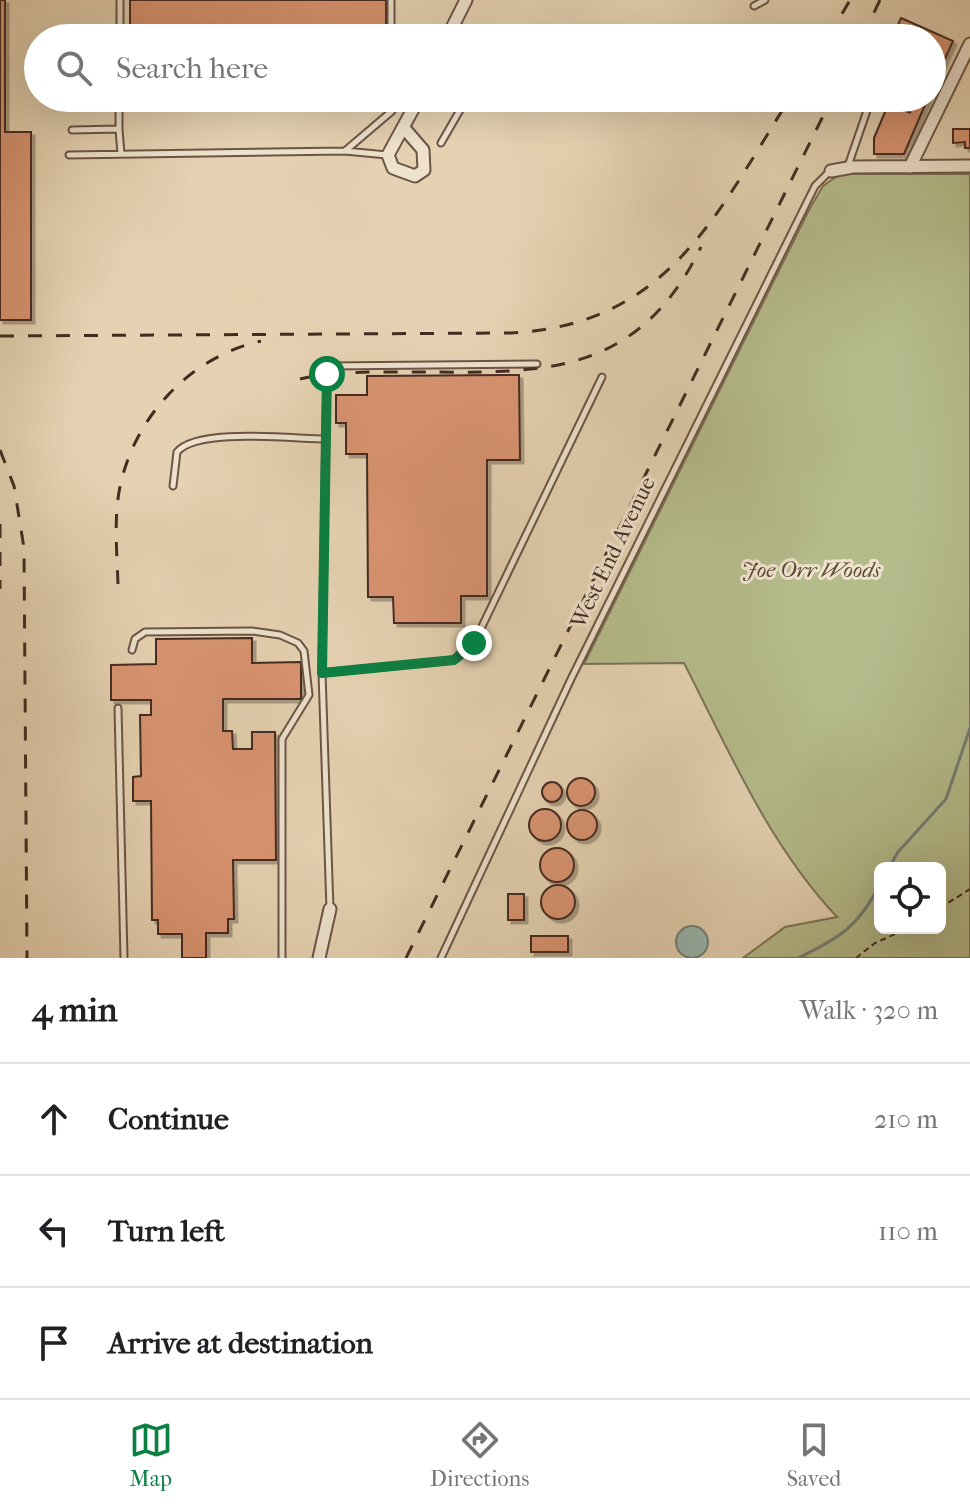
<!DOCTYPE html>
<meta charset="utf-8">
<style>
body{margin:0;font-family:"IM FELL French Canon",serif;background:#f2f2f2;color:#202124}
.controls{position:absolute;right:24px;bottom:24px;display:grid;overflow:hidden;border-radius:12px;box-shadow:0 8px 32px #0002}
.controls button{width:72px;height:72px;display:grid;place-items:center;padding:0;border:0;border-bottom:2px solid #e0e0e0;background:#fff;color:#202124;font:40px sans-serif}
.stop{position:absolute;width:24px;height:24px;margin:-18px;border:6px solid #0b8043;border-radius:50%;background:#fff}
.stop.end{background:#0b8043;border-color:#fff;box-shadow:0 2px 8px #0008}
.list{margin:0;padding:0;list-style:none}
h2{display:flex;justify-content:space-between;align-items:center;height:104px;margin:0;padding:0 32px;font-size:34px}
h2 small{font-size:26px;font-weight:400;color:#757577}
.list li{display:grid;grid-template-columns:52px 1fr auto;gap:24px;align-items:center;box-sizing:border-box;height:112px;padding:0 32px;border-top:2px solid #e0e0e0}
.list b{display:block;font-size:30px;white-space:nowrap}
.list em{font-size:26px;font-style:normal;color:#757577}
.icon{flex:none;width:44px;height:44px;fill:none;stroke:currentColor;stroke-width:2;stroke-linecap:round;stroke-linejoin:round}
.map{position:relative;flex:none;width:970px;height:958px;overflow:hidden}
.search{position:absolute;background:#fff;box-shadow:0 8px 32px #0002;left:24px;right:24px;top:24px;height:88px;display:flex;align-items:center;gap:20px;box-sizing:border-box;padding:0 28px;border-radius:44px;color:#757577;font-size:30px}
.sheet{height:440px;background:#fff}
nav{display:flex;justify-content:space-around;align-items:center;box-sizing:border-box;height:112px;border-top:2px solid #e0e0e0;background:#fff;font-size:22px;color:#757577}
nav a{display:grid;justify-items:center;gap:4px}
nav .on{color:#0b8043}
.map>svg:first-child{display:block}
.green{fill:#b5bc8c;stroke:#7c7457;stroke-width:2;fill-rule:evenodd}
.water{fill:#96b7af;stroke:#757f77;stroke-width:2}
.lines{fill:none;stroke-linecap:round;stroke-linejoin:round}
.stream{stroke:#757f77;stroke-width:3}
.building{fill:#d99471;stroke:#442b22;stroke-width:2;filter:url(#shadow)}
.lane-casing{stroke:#6c5546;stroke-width:9}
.street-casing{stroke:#6c5546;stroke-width:15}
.path{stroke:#442b22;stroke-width:2;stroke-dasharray:6 4;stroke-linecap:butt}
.lane{stroke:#eee2cd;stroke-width:5}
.street{stroke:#eee2cd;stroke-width:11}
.rail{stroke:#442b22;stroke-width:3;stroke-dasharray:14 14;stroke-linecap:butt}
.route{stroke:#0b8043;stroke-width:10}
.labels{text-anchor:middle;stroke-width:6;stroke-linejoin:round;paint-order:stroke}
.street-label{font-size:22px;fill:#442b22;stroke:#eee2cd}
.park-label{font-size:22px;font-style:italic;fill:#5b4837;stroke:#eee2cd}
</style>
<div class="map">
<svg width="970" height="958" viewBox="0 0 970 958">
<defs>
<filter id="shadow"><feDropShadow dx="3.5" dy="3.5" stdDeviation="0" flood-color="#0004"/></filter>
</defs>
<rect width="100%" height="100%" fill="#e5d2b2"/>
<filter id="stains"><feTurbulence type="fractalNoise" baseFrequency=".0025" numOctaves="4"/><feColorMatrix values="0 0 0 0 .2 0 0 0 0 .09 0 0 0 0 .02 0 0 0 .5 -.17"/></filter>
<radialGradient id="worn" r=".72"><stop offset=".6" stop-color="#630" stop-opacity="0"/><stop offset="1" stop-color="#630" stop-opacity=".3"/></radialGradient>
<!-- green -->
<path class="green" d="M840 174H970V958H743L785 927 837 917C769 845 729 751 684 663L584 664 809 210 823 186ZM880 868H940V928H880Z"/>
<!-- water -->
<path class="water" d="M676 942a16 16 0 1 1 32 0a16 16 0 1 1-32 0Z"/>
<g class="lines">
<!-- stream -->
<path class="stream" d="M889 868 898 852 946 799 970 728
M798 958C840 938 859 926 880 884"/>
</g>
<!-- building -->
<path class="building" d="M0 0H5V132H31V320H0Z
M130 0H386V38H130Z
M901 18 953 41 932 88V38H892Z
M131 98H386L387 106 131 107Z
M881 98H928L904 154H874V138L888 105 911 113Z
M953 129H970V148H965V142L953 143Z
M519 375 520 460H487V596H461V623H394L393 597H368L367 454H346V423H336V395H367V376Z
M252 638V663L301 662V699H223V731H232L233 749H252V732H275L276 860H233L234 919H228V933H206V958H182V934H158V920H152L151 801H133V777L141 776 140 715H151V700H111V665L156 664V639Z
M567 792a14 14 0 1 1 28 0a14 14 0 1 1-28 0Z
M542 792a10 10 0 1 1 20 0a10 10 0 1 1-20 0Z
M529 825a16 16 0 1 1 32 0a16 16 0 1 1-32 0Z
M567 825a15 15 0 1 1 30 0a15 15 0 1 1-30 0Z
M540 865a17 17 0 1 1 34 0a17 17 0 1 1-34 0Z
M541 902a17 17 0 1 1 34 0a17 17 0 1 1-34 0Z
M508 894H524V920H508Z
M531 936H568V952H531Z"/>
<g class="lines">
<defs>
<path id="lane" d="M391 0V38
M754 6 765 0
M120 38V0
M119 129V98
M72 130 119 129 121 154
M441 143 467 98
M345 151 392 111V98
M69 155 345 151 387 155
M848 166 871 99
M173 486 177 452C197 427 294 439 326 439
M132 650 135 639 145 632 252 631 280 635 298 643 304 651 309 695 282 739V958
M322 673 454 660 474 643 602 377
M118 708 124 958
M330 909 322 673 327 366 537 364
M441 958 571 679 815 186 830 171"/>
<path id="street" d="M447 38 466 0
M404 128 423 150 424 170 415 176 393 168 388 155 419 98
M910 167 970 44
M831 171 853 167 970 166
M319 958 330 909"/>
</defs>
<!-- lane casing -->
<use href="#lane" class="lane-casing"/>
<!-- street casing -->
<use href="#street" class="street-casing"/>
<!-- path -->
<path class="path" d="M940 908 970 889
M856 958 875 943 909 928"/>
<!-- lane -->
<use href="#lane" class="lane"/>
<!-- street -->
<use href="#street" class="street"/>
<!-- rail -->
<path class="rail" d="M828 38 850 0
M862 38 880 0
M0 336 511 333C668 325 716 215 790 98
M300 379C330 372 360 372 391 372 526 371 632 388 701 247
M0 450 14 486 24 548 27 958
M0 524V589
M118 584C117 554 114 522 119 492 132 419 189 357 261 341
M406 958 832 98"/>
</g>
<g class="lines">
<!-- route -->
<path class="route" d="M327 374 322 673 454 660 474 643"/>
</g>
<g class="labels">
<!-- street labels -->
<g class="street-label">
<text transform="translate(612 552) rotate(-64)" y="8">West End Avenue</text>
</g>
<!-- park labels -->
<g class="park-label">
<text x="811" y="577">Joe Orr Woods</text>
</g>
</g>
<rect width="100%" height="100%" filter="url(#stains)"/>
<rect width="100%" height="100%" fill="url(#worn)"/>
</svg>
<div class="controls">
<button><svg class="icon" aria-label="locate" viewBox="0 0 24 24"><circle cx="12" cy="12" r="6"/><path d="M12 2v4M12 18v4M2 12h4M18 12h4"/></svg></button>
</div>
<div class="stop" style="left:327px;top:374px"></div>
<div class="stop end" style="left:474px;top:643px"></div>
<div class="search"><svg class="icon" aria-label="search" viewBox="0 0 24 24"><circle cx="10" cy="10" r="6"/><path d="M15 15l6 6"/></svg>Search here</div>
</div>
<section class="sheet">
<h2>4 min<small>Walk · 320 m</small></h2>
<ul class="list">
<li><svg class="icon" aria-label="ahead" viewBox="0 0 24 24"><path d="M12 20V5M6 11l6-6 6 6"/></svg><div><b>Continue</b></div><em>210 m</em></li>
<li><svg class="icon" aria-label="left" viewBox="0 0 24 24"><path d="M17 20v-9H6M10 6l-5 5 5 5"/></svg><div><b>Turn left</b></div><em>110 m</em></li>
<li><svg class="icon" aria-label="arrive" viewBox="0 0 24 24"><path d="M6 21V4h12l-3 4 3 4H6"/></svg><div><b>Arrive at destination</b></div></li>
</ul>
</section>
<nav>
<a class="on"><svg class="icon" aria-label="map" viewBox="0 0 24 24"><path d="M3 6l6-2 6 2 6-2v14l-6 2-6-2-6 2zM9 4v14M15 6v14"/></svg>Map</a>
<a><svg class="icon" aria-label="directions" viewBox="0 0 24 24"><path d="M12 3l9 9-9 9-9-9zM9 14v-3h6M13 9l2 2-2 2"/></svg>Directions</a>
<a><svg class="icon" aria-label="saved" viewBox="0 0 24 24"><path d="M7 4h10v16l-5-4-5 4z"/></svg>Saved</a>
</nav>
